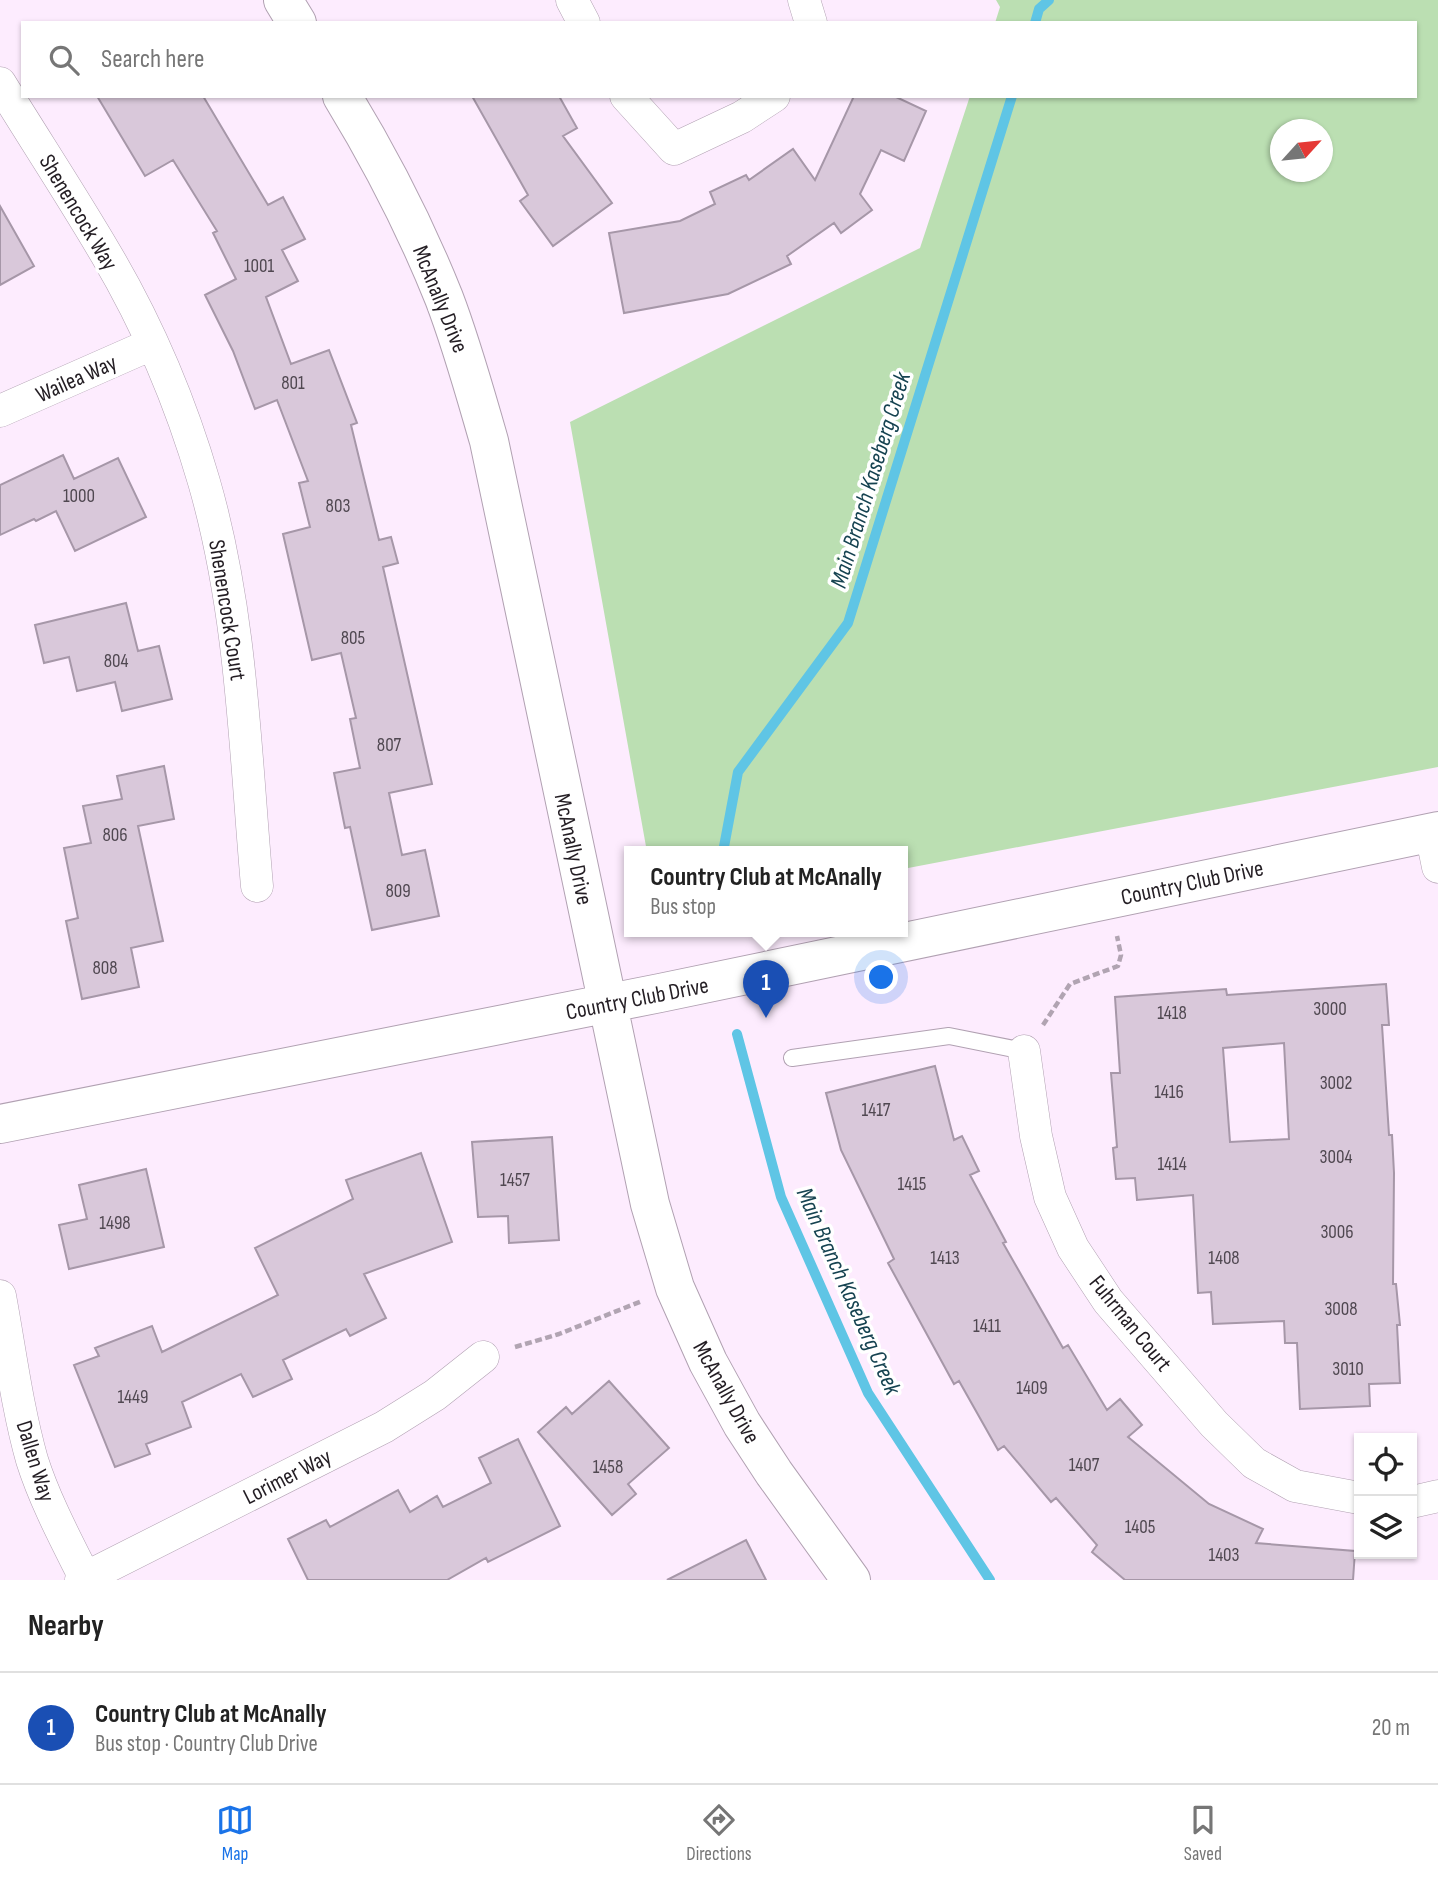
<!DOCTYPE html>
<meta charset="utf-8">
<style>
body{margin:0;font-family:"Sofia Sans Condensed",sans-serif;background:#f6f6f6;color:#222}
.controls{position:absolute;right:21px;bottom:21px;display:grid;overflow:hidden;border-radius:0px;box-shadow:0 2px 5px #0004}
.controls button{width:63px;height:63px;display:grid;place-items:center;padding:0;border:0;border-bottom:2px solid #e0e0e0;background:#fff;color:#222;font:35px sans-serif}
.compass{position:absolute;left:1270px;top:119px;width:63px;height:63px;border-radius:50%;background:#fff;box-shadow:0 2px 5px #0004;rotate:63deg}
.you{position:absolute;left:882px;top:978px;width:24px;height:24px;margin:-18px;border:5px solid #fff;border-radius:50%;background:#1a73e8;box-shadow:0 0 0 10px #1a73e833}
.badge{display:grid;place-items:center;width:46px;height:46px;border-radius:50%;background:#1a73e8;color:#fff;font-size:23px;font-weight:700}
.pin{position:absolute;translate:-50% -58px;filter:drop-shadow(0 2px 4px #0008)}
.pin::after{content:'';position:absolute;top:37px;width:24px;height:21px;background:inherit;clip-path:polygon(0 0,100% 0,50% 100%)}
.popup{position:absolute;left:624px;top:846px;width:284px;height:91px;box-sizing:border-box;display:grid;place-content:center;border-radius:0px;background:#fff;filter:drop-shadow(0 2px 5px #0005);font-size:23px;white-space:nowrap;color:#767676}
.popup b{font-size:26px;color:#222}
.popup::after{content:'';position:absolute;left:50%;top:100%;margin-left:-14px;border:14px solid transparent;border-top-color:#fff}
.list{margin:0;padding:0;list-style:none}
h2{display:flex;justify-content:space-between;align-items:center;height:91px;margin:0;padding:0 28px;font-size:30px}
h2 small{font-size:23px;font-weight:400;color:#767676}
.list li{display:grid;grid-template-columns:46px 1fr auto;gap:21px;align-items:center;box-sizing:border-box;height:112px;padding:0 28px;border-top:2px solid #e0e0e0}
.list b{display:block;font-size:26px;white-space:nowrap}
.list p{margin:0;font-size:23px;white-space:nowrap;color:#767676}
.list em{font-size:23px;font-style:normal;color:#767676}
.icon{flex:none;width:38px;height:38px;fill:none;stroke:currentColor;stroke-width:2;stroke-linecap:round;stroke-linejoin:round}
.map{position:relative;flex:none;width:1438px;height:1580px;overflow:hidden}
.search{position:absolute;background:#fff;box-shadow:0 2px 5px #0004;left:21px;right:21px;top:21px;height:77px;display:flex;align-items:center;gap:18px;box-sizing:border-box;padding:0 24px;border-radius:0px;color:#767676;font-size:26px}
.sheet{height:203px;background:#fff}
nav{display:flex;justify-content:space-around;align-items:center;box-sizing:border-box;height:98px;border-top:2px solid #e0e0e0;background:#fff;font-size:19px;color:#767676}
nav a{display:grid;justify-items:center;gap:4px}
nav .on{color:#1a73e8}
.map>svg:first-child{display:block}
.green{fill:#bbdfb2;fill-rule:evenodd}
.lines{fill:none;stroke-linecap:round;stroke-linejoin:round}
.stream{stroke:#5fc5e5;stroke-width:10}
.building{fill:#d9c8da;stroke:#a697a8;stroke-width:2;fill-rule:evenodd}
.service-casing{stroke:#b1a1b2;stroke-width:18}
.minor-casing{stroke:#b1a1b2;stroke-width:33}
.tertiary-casing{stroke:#b1a1b2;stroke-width:40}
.path{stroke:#b1a4b2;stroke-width:4.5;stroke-dasharray:7 3.5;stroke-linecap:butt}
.service{stroke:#fff;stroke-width:16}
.minor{stroke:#fff;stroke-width:32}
.tertiary{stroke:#fff;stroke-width:38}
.labels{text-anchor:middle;stroke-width:7;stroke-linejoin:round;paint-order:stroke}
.number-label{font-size:19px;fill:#504851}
.street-label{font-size:23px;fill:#231d23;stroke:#fff}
.water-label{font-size:24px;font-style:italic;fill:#164351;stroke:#fff}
</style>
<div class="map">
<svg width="1438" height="1580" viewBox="0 0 1438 1580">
<rect width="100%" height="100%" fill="#fdecfe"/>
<!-- green -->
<path class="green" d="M996 0H1438V767L903 869V852H647L570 422 920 248 970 96H1415V23H995L1000 7ZM1280 130H1322V172H1280Z"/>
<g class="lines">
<!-- stream -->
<path class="stream" d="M1035 23 1039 9 1049 0
M723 852 738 772 848 623 1012 96
M737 1034 781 1197 868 1393 990 1580"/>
</g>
<!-- building -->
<path class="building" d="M97 96H203L268 205 283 197 305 239 282 250 298 281 266 297 291 364 329 350 357 423 351 425 379 540 391 537 398 563 383 567 432 784 389 793 402 855 425 850 439 916 372 930 350 827 345 828 334 773 360 768 350 719 356 718 341 653 312 660 283 534 310 527 299 483 308 481 277 400 255 409 233 351 205 295 236 279 213 233 217 231 173 160 145 176Z
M472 96H559L577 128 563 136 612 203 553 246 520 201 528 195Z
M854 96H894L926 111 904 161 881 150 860 194 872 210 841 233 834 223 787 256 791 264 728 294 624 313 609 233 680 221 715 204 710 192 746 175 749 180 793 149 815 180Z
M0 206 34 266 0 285Z
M63 455 74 479 118 458 146 517 75 551 56 511 36 521 34 519 0 535V485Z
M126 603 138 651 159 646 172 699 122 711 115 682 77 691 69 657 44 663 35 625Z
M164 766 174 819 138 826 163 941 131 948 139 987 82 999 66 921 78 918 64 848 91 843 83 806 122 799 117 776Z
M1386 984 1389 1025H1382L1389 1135H1392L1394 1173 1393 1284H1396L1400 1325H1397L1400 1383 1369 1384 1370 1406 1300 1409 1297 1343H1285L1284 1321 1213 1324 1211 1292 1198 1293 1193 1195 1137 1200 1135 1178 1116 1179 1113 1148 1117 1147 1111 1073H1120L1115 997 1226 989 1227 995ZM1284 1043 1289 1139 1230 1142 1223 1048Z
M935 1066 954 1140 962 1136 979 1171 970 1175 1006 1242 1003 1243 1063 1348 1068 1345 1107 1410 1120 1399 1142 1425 1128 1437 1209 1504 1263 1529 1256 1543 1355 1551 1353 1580H1125L1092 1552 1097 1545 1056 1498 1051 1502 1004 1446 998 1450 959 1381 954 1384 888 1263 894 1259 841 1150 826 1093Z
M552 1137 559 1240 509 1243 508 1216 478 1217 472 1142Z
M421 1153 452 1242 364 1274 386 1318 350 1336 346 1329 283 1360 292 1379 253 1397 241 1374 182 1402 191 1427 146 1444 150 1454 115 1467 74 1365 99 1356 95 1348 152 1326 162 1352 278 1295 255 1248 353 1199 346 1180Z
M146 1169 164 1247 69 1269 59 1225 87 1219 79 1185Z
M609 1381 669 1448 628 1484 636 1494 612 1515 538 1432 566 1407 572 1414Z
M518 1439 560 1526 488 1562 486 1558 447 1580H308L288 1539 326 1520 330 1527 398 1490 410 1512 437 1496 443 1507 491 1483 479 1458Z
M746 1540 766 1580H667Z"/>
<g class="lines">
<defs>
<path id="service" d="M792 1058 949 1036 1024 1051"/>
<path id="minor" d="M572 0 584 23
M804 0 811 23
M0 83C35 140 72 196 106 254 148 325 181 403 204 482 242 613 245 751 257 886
M626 96 674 149 742 117 774 96
M0 411 152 344
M1431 833 1438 867
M1024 1051 1036 1136 1050 1197 1073 1248 1108 1301 1214 1424 1254 1463 1295 1486 1359 1498
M0 1296C10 1350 17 1407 32 1460 45 1501 66 1540 85 1578
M1412 1502 1438 1496
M81 1580 384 1427 435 1395 483 1357"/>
<path id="tertiary" d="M283 0 297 23
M342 96C381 160 416 228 444 298 462 345 475 393 489 441L650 1204 675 1288 708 1362 742 1424 774 1473 851 1580
M0 1124 660 993 1438 831"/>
</defs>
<!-- service casing -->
<use href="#service" class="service-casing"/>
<!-- minor casing -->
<use href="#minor" class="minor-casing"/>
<!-- tertiary casing -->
<use href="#tertiary" class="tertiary-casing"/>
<!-- path -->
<path class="path" d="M1043 1025 1070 984 1118 966 1121 955 1117 936
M515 1347 559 1334 642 1301"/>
<!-- service -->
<use href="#service" class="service"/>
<!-- minor -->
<use href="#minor" class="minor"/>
<!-- tertiary -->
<use href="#tertiary" class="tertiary"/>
</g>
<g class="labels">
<!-- number labels -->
<g class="number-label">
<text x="259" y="272">1001</text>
<text x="293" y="389">801</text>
<text x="79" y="502">1000</text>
<text x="338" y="512">803</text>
<text x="353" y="644">805</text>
<text x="116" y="667">804</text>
<text x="389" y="751">807</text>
<text x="115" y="841">806</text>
<text x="398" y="897">809</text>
<text x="105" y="974">808</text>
<text x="1330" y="1015">3000</text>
<text x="1172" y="1019">1418</text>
<text x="1336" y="1089">3002</text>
<text x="1169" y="1098">1416</text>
<text x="876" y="1116">1417</text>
<text x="1336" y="1163">3004</text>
<text x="1172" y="1170">1414</text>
<text x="515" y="1186">1457</text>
<text x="912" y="1190">1415</text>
<text x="115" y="1229">1498</text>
<text x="1337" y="1238">3006</text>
<text x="945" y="1264">1413</text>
<text x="1224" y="1264">1408</text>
<text x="1341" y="1315">3008</text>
<text x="987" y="1332">1411</text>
<text x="1348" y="1375">3010</text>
<text x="1032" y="1394">1409</text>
<text x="133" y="1403">1449</text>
<text x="1084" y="1471">1407</text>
<text x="608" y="1473">1458</text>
<text x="1140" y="1533">1405</text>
<text x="1224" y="1561">1403</text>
</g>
<!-- street labels -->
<g class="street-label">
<text transform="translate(79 212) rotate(59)" y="8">Shenencock Way</text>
<text transform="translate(441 299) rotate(68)" y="8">McAnally Drive</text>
<text transform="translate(76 378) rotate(-24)" y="8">Wailea Way</text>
<text transform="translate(228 610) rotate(81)" y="8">Shenencock Court</text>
<text transform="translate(574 849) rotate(78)" y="8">McAnally Drive</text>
<text transform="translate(1192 882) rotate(-12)" y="8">Country Club Drive</text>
<text transform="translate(637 998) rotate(-11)" y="8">Country Club Drive</text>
<text transform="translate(1131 1323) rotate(51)" y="8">Fuhrman Court</text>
<text transform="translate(727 1392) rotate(61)" y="8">McAnally Drive</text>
<text transform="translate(36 1461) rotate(73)" y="8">Dallen Way</text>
<text transform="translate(287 1476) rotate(-27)" y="8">Lorimer Way</text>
</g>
<!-- water labels -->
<g class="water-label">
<text transform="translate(870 480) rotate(-73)" y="8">Main Branch Kaseberg Creek</text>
<text transform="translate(849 1291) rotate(66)" y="8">Main Branch Kaseberg Creek</text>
</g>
</g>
</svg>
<div class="controls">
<button><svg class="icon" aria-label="locate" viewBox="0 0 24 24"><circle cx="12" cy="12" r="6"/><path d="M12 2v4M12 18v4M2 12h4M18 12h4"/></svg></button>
<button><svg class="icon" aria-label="layers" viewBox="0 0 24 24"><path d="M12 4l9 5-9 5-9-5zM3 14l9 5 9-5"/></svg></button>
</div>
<svg class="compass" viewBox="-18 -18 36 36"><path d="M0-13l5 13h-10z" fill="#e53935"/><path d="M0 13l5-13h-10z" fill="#767676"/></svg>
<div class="you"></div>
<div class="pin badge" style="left:766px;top:1018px;background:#1a4fb4">1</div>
<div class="popup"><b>Country Club at McAnally</b>Bus stop</div>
<div class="search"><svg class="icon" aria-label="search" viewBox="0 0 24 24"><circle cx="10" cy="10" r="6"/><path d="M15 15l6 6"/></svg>Search here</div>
</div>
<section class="sheet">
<h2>Nearby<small></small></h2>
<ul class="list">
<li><span class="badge" style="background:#1a4fb4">1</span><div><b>Country Club at McAnally</b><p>Bus stop · Country Club Drive</p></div><em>20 m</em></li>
</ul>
</section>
<nav>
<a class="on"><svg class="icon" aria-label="map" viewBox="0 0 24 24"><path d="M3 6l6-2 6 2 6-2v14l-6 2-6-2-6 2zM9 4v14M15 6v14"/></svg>Map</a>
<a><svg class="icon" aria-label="directions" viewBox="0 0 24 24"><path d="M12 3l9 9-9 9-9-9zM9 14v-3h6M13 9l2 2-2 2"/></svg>Directions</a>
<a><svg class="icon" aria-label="saved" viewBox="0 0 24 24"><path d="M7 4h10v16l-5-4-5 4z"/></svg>Saved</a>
</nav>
